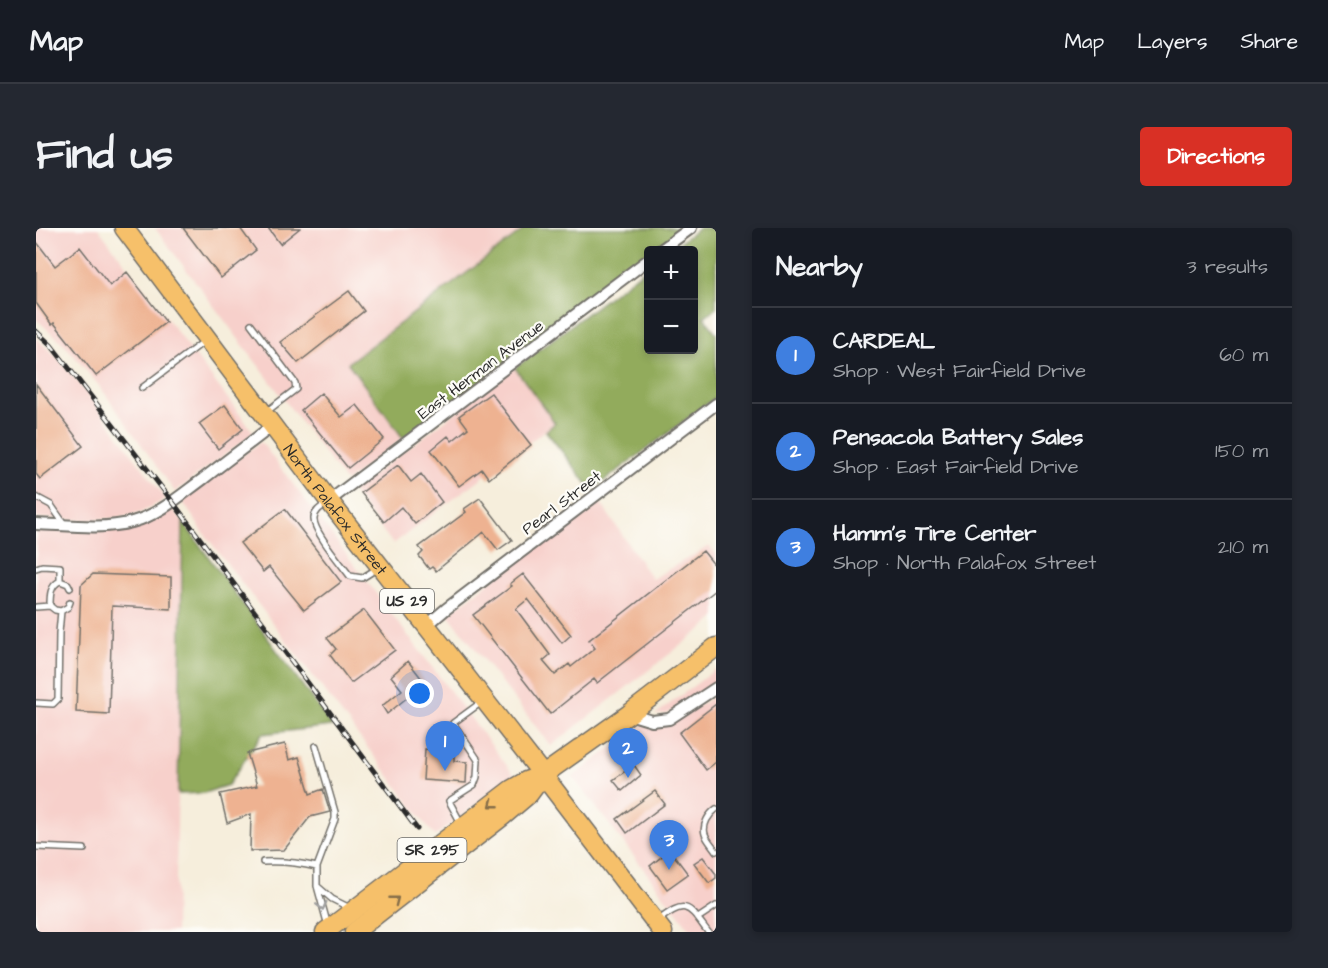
<!DOCTYPE html>
<meta charset="utf-8">
<style>
body{margin:0;font-family:"Architects Daughter",sans-serif;background:#242831;color:#f1f3f6}
.controls{position:absolute;right:18px;top:18px;display:grid;overflow:hidden;border-radius:6px;box-shadow:0 3px 9px #0003}
.controls button{width:54px;height:54px;display:grid;place-items:center;padding:0;border:0;border-bottom:2px solid #363941;background:#171b24;color:#f1f3f6;font:30px sans-serif}
.you{position:absolute;left:384px;top:466px;width:21px;height:21px;margin:-15px;border:4px solid #fff;border-radius:50%;background:#1a73e8;box-shadow:0 0 0 9px #1a73e833}
.badge{display:grid;place-items:center;width:39px;height:39px;border-radius:50%;background:#d93025;color:#fff;font-size:20px;font-weight:700}
.pin{position:absolute;translate:-50% -50px;filter:drop-shadow(0 2px 3px #0008)}
.pin::after{content:'';position:absolute;top:32px;width:21px;height:18px;background:inherit;clip-path:polygon(0 0,100% 0,50% 100%)}
.list{margin:0;padding:0;list-style:none}
h2{display:flex;justify-content:space-between;align-items:center;height:78px;margin:0;padding:0 24px;font-size:26px}
h2 small{font-size:20px;font-weight:400;color:#9ea1a6}
.list li{display:grid;grid-template-columns:39px 1fr auto;gap:18px;align-items:center;box-sizing:border-box;height:96px;padding:0 24px;border-top:2px solid #363941}
.list b{display:block;font-size:22px;white-space:nowrap}
.list p{margin:0;font-size:20px;white-space:nowrap;color:#9ea1a6}
.list em{font-size:20px;font-style:normal;color:#9ea1a6}
.map{position:relative;flex:none;width:680px;height:704px;overflow:hidden;border-radius:6px}
header{display:flex;align-items:center;gap:36px;box-sizing:border-box;height:84px;padding:0 30px;background:#171b24;border-bottom:2px solid #363941}
header strong{font-size:28px}
nav{display:flex;gap:33px;margin-inline-start:auto;font-size:21px}
.intro{display:flex;align-items:center;justify-content:space-between;box-sizing:border-box;height:144px;padding:0 36px}
h1{margin:0;font-size:42px}
.button{padding:15px 27px;border-radius:6px;background:#d93025;color:#fff;font-size:21px;font-weight:700}
main{display:flex;gap:36px;padding:0 36px}
aside{flex:1;background:#171b24;border-radius:6px;box-shadow:0 3px 9px #0003}
.map>svg:first-child{display:block}
.built{fill:#f7d0cb}
.forest{fill:#92ab5c;stroke:#5e6b44;stroke-width:1.5}
.building{fill:#eeb291}
.lines{fill:none;stroke-linecap:round;stroke-linejoin:round}
.lane-casing{stroke:#726f69;stroke-width:8}
.street-casing{stroke:#726f69;stroke-width:14}
.primary-casing{stroke:#726f69;stroke-width:21}
.lane{stroke:#fff;stroke-width:5}
.street{stroke:#fff;stroke-width:10}
.primary{stroke:#f6c06b;stroke-width:18}
.rail-casing{stroke:#2b2b2b;stroke-width:5}
.rail{stroke:#fdfcf7;stroke-width:3;stroke-dasharray:9;stroke-linecap:butt}
.oneway{stroke:#866e48}
.oneway2{stroke:#a0a0a0}
.labels{text-anchor:middle;stroke-width:4.5;stroke-linejoin:round;paint-order:stroke}
.shield{fill:#fdfcf7;stroke:#6a6a68;stroke-width:1.5}
.shield-label{font-size:15px;font-weight:bold;fill:#2b2b2b}
.street-label{font-size:16px;fill:#2b2b2b;stroke:#fdfcf7}
</style>
<header>
<strong>Map</strong>
<nav><a>Map</a><a>Layers</a><a>Share</a></nav>
</header>
<div class="intro"><h1>Find us</h1><a class="button">Directions</a></div>
<main>
<div class="map">
<svg width="680" height="704" viewBox="0 0 680 704">
<rect width="100%" height="100%" fill="#fdfcf7"/>
<filter id="ink" filterUnits="userSpaceOnUse"><feTurbulence type="fractalNoise" baseFrequency=".0167" numOctaves="2"/><feDisplacementMap in="SourceGraphic" scale="12" xChannelSelector="R" yChannelSelector="G"/><feConvolveMatrix kernelMatrix="1 2 1 2 8 2 1 2 1" color-interpolation-filters="sRGB"/></filter>
<filter id="wash" filterUnits="userSpaceOnUse"><feTurbulence type="fractalNoise" baseFrequency=".008" numOctaves="4" result="noise"/><feDisplacementMap in="SourceGraphic" scale="24" xChannelSelector="R" yChannelSelector="G"/><feGaussianBlur stdDeviation="1.35" result="paint"/><feColorMatrix in="noise" values="0 0 0 0 0 0 0 0 0 0 0 0 0 0 0 0 0 1.4 0 .05"/><feComposite in="paint" operator="in"/></filter>
<g filter="url(#wash)">
<rect width="100%" height="100%" fill="#f6eedc"/>
<!-- built -->
<path class="built" d="M0 0H62L218 205 139 264 65 160 28 116 0 91Z
M119 0H490L312 135 367 210 310 254Z
M0 110 21 129 53 168 130 271 104 285 83 290 50 292 0 290Z
M478 140 519 195 357 316 316 263Z
M225 214 478 547 399 608 167 304 146 273Z
M562 271 616 351 673 318 680 326V390L515 518 412 386Z
M136 280 147 294 139 704H0V302L50 303 84 302 108 296Z
M680 441V454L631 486 619 487Z
M680 467V704H656L537 549 607 496 617 499 633 497Z"/>
<!-- forest -->
<path class="forest" d="M490 0H646L616 22H612V25L459 142 367 210 312 135Z
M663 0H680V80L668 89 680 105V169L556 262 510 203 519 195 479 140 612 39V122H658V22H634Z
M147 294 296 498 226 506 192 557 168 565 142 566Z"/>
<g id="blocks">
<!-- building -->
<path class="building" d="M147 0H204L220 22 185 50Z
M232 0H264L244 16Z
M0 13 19 38 44 19 74 58 91 44 130 94 60 148 18 95 16 97 0 75Z
M313 63 328 83 262 135 244 114Z
M0 156 47 218 4 251 0 246Z
M285 165 305 189 321 177 348 211 312 240 265 182Z
M455 165 495 217 453 251 446 241 423 258 395 222 412 208 416 213 432 200 423 188Z
M189 177 207 201 182 221 163 196Z
M362 237 375 254 385 246 406 274 379 296 365 279 348 294 325 265Z
M444 270 476 312 462 322 448 304 400 343 396 339 393 341 383 328 387 324 383 319 430 284 428 281Z
M249 281 305 354 268 382 233 339 227 344 204 315Z
M667 323 680 339V362L561 455 558 451 514 486 437 387 476 358 474 356 487 346 535 407 526 415 492 371 480 381 514 427 507 433 519 447 533 436 535 439 559 420 553 412Z
M57 346 135 349V381L76 378 73 486 40 484 45 357Z
M328 382 359 422 315 455 294 427 300 421 291 410Z
M372 433 389 455 351 486 346 478 366 462 355 448Z
M680 476V534L670 542 643 505Z
M249 516 253 532 263 529 274 566 287 561 294 584 274 589 248 622 214 623 215 586 191 595 184 566 221 558 211 525Z
M389 521 418 523V533L431 534 430 555 387 552Z
M598 537 605 547 586 563 577 552Z
M619 563 629 576 591 605 581 591Z
M634 622 652 646 631 661 614 638Z
M667 629 680 646V650L673 655 658 635Z"/>
</g>
</g>
<g filter="url(#ink)">
<use href="#blocks" fill-opacity="0" stroke="#726f69" stroke-width="1.5"/>
<g class="lines">
<defs>
<path id="lane" d="M215 96 259 155 260 161 230 184
M106 160 170 112
M0 269 15 277 29 297
M290 276C284 280 278 284 278 291 277 303 306 337 314 348L326 350 342 340
M0 340 6 338 24 339V353
M24 353 32 356 34 360
M14 378C14 367 14 358 24 353
M0 379 14 378 19 382 25 383
M0 475 17 476 22 471 23 405 25 383 32 379 34 374
M280 518 299 584V591L281 639V658
M680 581C673 586 666 597 669 606 671 612 677 618 680 623
M426 597 413 573 438 557 441 549 442 532 417 495 447 473
M0 619 48 621
M227 634C246 633 264 635 281 639
M662 690 680 678
M623 692C651 670 653 679 672 704
M292 698 281 658 296 671 314 680"/>
<path id="street" d="M625 22 655 0
M293 273 612 32
M0 296C31 297 66 302 96 294 123 287 145 267 167 251 190 233 213 216 236 198
M390 398 410 381 680 176
M593 486 616 493 633 491 680 460"/>
<g id="primary">
<path id="s1" d="M88 0 293 273 507 547 627 704"/>
<path d="M289 704 476 561 490 553 507 547 593 486 680 419"/>
<path d="M318 704 467 588 493 566 507 547"/>
</g>
</defs>
<!-- lane casing -->
<use href="#lane" class="lane-casing"/>
<!-- street casing -->
<use href="#street" class="street-casing"/>
<!-- primary casing -->
<use href="#primary" class="primary-casing"/>
<!-- lane -->
<use href="#lane" class="lane"/>
<!-- street -->
<use href="#street" class="street"/>
<!-- primary -->
<use href="#primary" class="primary"/>
<defs>
<path id="rail" d="M0 103 15 117 136 273 381 601"/>
</defs>
<!-- rail casing -->
<use href="#rail" class="rail-casing"/>
<!-- rail -->
<use href="#rail" class="rail"/>
</g>
<!-- one-way arrows -->
<defs><path id="oneway-chevron" d="M-2-3.5L2.5 0L-2 3.5" fill="none" stroke-width="1.6" stroke-linecap="round" stroke-linejoin="round" transform="scale(1.5)"/></defs>
<g class="oneway">
<use href="#oneway-chevron" transform="translate(457 576) rotate(142)"/>
<use href="#oneway-chevron" transform="translate(359 672) rotate(-38)"/>
</g>
<use class="oneway2" href="#oneway-chevron" transform="translate(286 678) rotate(76)"/>
</g>
<g class="labels">
<!-- shield labels -->
<g class="shield">
<rect x="344" y="361" width="54" height="24" rx="4.5"/>
<rect x="361.5" y="610" width="69" height="24" rx="4.5"/>
</g>
<g class="shield-label">
<text x="371" y="378">US 29</text>
<text x="396" y="627">SR 295</text>
</g>
<!-- street labels -->
<g class="street-label">
<text transform="translate(444 141) rotate(-37)" y="6">East Herman Avenue</text>
<text transform="translate(525 274) rotate(-37)" y="6">Pearl Street</text>
<text dy="6" stroke="none"><textPath href="#s1" startOffset="352">North Palafox Street</textPath></text>
</g>
</g>
</svg>
<div class="controls">
<button>+</button>
<button>−</button>
</div>
<div class="you"></div>
<div class="pin badge" style="left:409px;top:543px;background:#3f7fe0">1</div>
<div class="pin badge" style="left:592px;top:550px;background:#3f7fe0">2</div>
<div class="pin badge" style="left:633px;top:642px;background:#3f7fe0">3</div>
</div>
<aside>
<h2>Nearby<small>3 results</small></h2>
<ul class="list">
<li><span class="badge" style="background:#3f7fe0">1</span><div><b>CARDEAL</b><p>Shop · West Fairfield Drive</p></div><em>60 m</em></li>
<li><span class="badge" style="background:#3f7fe0">2</span><div><b>Pensacola Battery Sales</b><p>Shop · East Fairfield Drive</p></div><em>150 m</em></li>
<li><span class="badge" style="background:#3f7fe0">3</span><div><b>Hamm's Tire Center</b><p>Shop · North Palafox Street</p></div><em>210 m</em></li>
</ul>
</aside>
</main>
